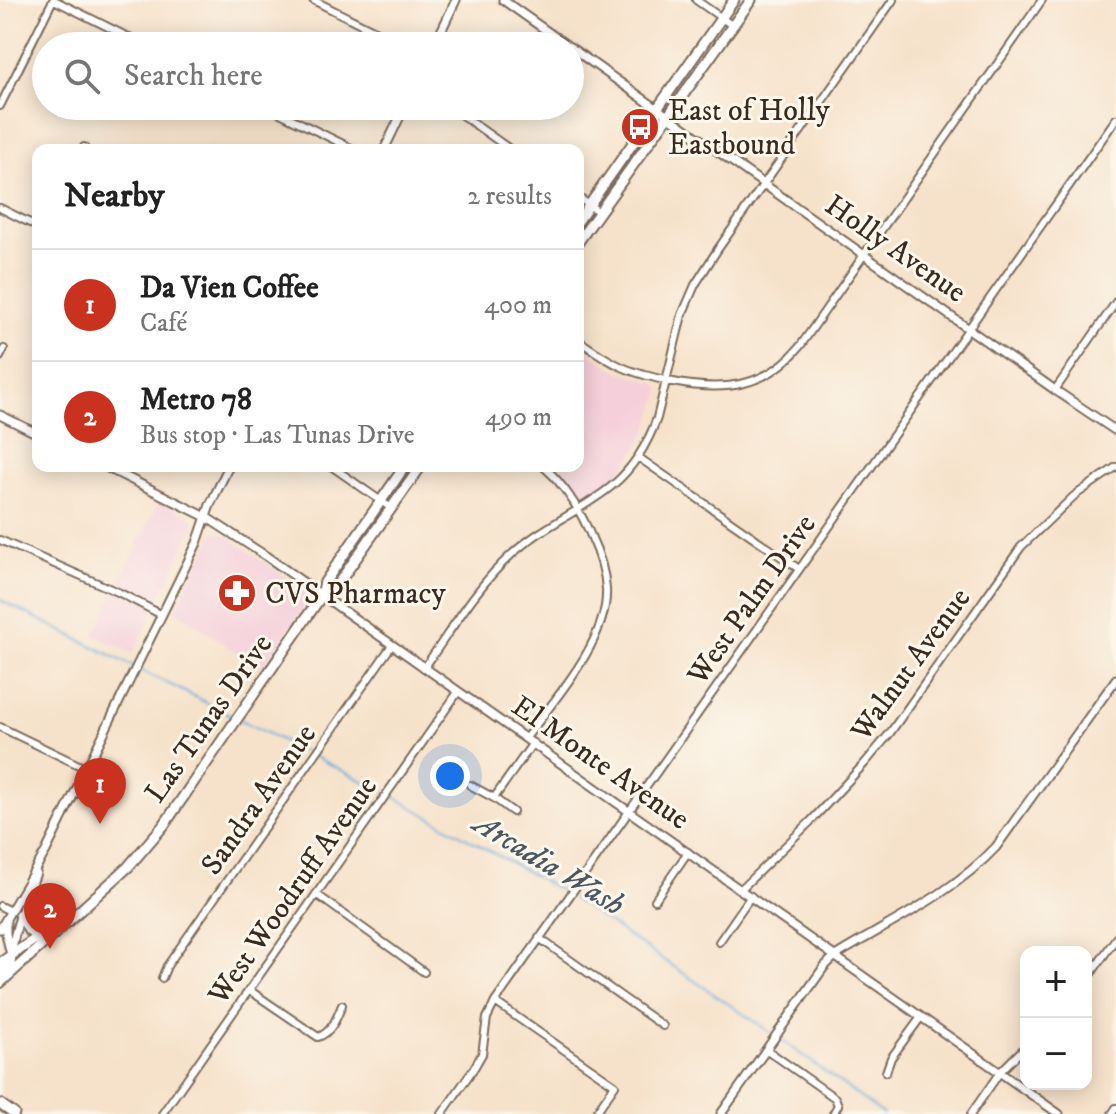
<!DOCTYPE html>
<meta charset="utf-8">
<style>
body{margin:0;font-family:"IM FELL DW Pica",serif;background:#f6f6f6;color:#222}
.controls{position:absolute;right:24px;bottom:24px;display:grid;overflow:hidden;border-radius:16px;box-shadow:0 4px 20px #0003}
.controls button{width:72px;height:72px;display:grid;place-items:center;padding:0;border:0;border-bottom:2px solid #e0e0e0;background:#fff;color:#222;font:40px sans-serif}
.you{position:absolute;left:450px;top:776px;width:28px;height:28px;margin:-20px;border:6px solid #fff;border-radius:50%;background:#1a73e8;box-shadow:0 0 0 12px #1a73e833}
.badge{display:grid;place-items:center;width:52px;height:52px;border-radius:50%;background:#c8321e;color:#fff;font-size:26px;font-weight:700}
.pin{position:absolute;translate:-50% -66px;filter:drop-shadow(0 2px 4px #0008)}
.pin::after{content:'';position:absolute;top:42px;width:28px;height:24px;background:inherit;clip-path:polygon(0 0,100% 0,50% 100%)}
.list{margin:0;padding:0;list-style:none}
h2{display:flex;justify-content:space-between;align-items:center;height:104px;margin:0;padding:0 32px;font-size:34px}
h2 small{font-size:26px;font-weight:400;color:#767676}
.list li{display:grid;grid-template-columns:52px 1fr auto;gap:24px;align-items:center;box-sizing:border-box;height:112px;padding:0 32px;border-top:2px solid #e0e0e0}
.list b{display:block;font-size:30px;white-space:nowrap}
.list p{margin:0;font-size:26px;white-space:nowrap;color:#767676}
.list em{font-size:26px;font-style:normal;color:#767676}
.icon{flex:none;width:44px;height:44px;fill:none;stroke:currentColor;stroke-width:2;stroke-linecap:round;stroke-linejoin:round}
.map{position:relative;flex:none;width:1116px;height:1114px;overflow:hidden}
.search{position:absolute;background:#fff;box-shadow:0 4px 20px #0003;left:32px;top:32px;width:552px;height:88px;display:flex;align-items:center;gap:20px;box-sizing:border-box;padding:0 28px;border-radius:44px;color:#767676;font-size:30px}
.panel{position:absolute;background:#fff;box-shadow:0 4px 20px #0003;left:32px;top:144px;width:552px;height:328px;border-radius:16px}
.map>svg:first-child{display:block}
.built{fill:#f5cfda}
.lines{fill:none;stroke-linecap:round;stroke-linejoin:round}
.stream{stroke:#68acdd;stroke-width:2}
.minor-casing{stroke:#7c6a5a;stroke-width:10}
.tertiary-casing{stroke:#7c6a5a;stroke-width:11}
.primary-casing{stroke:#7c6a5a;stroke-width:13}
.minor{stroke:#fff;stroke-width:6}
.tertiary{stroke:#fff;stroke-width:7}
.primary{stroke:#fff;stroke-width:9}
.labels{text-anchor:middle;stroke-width:6;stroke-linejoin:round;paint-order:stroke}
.poi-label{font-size:30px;fill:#3b2a1e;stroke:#fbf7ec;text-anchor:start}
.street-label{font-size:30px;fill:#3b2a1e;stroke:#fbf7ec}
.water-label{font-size:32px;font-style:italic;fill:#4b5861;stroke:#fbf7ec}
</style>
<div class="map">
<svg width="1116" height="1114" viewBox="0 0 1116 1114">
<rect width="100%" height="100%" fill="#fbf7ec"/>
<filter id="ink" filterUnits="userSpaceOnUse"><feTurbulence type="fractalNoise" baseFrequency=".0125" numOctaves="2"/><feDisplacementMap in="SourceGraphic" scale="16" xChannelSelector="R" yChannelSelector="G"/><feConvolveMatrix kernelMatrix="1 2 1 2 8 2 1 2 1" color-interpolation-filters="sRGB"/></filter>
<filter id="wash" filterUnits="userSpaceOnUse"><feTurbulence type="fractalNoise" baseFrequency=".006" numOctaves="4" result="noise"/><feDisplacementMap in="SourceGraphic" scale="32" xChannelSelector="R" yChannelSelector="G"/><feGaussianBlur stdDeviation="1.8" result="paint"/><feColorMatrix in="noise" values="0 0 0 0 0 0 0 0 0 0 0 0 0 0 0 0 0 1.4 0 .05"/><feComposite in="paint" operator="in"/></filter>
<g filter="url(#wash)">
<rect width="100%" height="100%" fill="#f6e2ca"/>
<!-- built -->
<path class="built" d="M578 345 618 371 656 383 660 389V393L648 429 634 454 611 480 583 499 577 498 552 466H578Z
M159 501 192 517 195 524 133 653 94 635Z
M216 532H220L224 534 308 593V602L261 669 175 610 213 535Z"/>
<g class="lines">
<!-- stream -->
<path class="stream" d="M0 600 235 717
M241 720 385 792
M391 795 566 894
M572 898 770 1032 883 1114"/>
</g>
</g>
<g filter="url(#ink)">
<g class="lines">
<defs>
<path id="minor" d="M54 0 146 46
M313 0 405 46
M696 0 733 26
M0 106 53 0
M266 106 355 150
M449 106 511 150
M83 150 84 147
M578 197 599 212
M0 208 38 227
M578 340C591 349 605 359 620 366 637 374 655 378 673 382 723 392 767 388 801 345L1042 0
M0 357 4 349
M1055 390 1116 302
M638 457 799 569
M331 466 391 508
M0 540 120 593 162 615
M424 668C452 629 476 587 511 555 542 526 582 511 613 485 634 467 648 443 657 418L682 315 695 285 718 249 893 0
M0 727 87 769
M526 738C555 699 609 639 606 589 605 571 599 553 591 536 580 510 565 485 543 466
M470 785 494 798 513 812
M494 798 533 743
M741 889 810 822 865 763 890 733 1021 547 1074 496 1116 467
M316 894 424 972
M655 900 688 852
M0 906 10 911
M539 938 663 1026
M719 942 751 896
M162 978 167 966 392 645
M1086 981 1116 938
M249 990 318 1037C331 1033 337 1018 342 1005
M495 1002 615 1085 595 1114
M767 1050 835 1098 838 1105 833 1114
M886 1072 891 1058 921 1017
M162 1114 458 692
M442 1114 474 1068 482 1054 487 1018 495 1002 1116 119
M971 1114 1000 1072 1026 1046
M1112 1114 1116 1108"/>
<path id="tertiary" d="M503 0 568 46
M434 46 456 0
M570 47 1055 390 1116 431
M384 150 405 106
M0 415 38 434
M104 466 206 517 266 556 1059 1114
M6 920V934L10 951
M0 929 46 851 197 543 210 505 229 466
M11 955C15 926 25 901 36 873
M721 1114 824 967 835 956C890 922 951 895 996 847L1116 679"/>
<path id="primary" d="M578 221 734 0
M578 242 751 0
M322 595 333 591 421 466
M20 914 29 931 39 936
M0 963 63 920
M0 975 10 964 11 955
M0 983 128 867 164 825 322 595 325 582 405 466
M0 1104 14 1114"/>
</defs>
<!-- minor casing -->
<use href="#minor" class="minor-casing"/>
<!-- tertiary casing -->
<use href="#tertiary" class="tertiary-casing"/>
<!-- primary casing -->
<use href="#primary" class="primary-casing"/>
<!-- minor -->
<use href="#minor" class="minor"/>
<!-- tertiary -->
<use href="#tertiary" class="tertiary"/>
<!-- primary -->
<use href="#primary" class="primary"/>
</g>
</g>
<!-- icons -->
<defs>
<symbol id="bus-disc" viewBox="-11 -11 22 22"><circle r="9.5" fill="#c8321e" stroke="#fbf7ec"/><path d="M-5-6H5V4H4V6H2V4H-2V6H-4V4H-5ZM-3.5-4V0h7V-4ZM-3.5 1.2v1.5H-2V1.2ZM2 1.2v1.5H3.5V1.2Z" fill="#fff"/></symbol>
<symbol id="pharmacy-disc" viewBox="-11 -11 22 22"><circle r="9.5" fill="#c8321e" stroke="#fbf7ec"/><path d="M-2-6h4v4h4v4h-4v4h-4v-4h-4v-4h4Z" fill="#fff"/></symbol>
</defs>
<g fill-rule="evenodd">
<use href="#bus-disc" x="618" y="105" width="44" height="44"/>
<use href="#pharmacy-disc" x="215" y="571" width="44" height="44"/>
</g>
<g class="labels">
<!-- poi labels -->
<g class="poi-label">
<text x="668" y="120">East of Holly<tspan x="668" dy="34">Eastbound</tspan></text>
<text x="265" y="603">CVS Pharmacy</text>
</g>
<!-- street labels -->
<g class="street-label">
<text transform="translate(896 248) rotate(35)" y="10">Holly Avenue</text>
<text transform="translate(751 599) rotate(-55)" y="10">West Palm Drive</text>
<text transform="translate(910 664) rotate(-54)" y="10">Walnut Avenue</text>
<text transform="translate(208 718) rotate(-55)" y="10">Las Tunas Drive</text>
<text transform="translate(601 762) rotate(35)" y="10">El Monte Avenue</text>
<text transform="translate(258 799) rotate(-55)" y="10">Sandra Avenue</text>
<text transform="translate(292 890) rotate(-55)" y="10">West Woodruff Avenue</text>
</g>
<!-- water labels -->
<g class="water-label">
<text transform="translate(550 863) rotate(31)" y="11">Arcadia Wash</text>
</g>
</g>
</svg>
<div class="controls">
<button>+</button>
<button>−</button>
</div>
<div class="you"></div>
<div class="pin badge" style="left:100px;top:824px">1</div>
<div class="pin badge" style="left:50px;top:949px">2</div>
<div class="search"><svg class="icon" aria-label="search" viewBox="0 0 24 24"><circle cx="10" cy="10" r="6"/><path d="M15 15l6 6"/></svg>Search here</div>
<section class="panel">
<h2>Nearby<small>2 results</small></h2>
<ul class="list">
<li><span class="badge">1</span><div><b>Da Vien Coffee</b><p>Café</p></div><em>400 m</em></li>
<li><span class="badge">2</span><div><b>Metro 78</b><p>Bus stop · Las Tunas Drive</p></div><em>490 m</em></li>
</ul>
</section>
</div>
